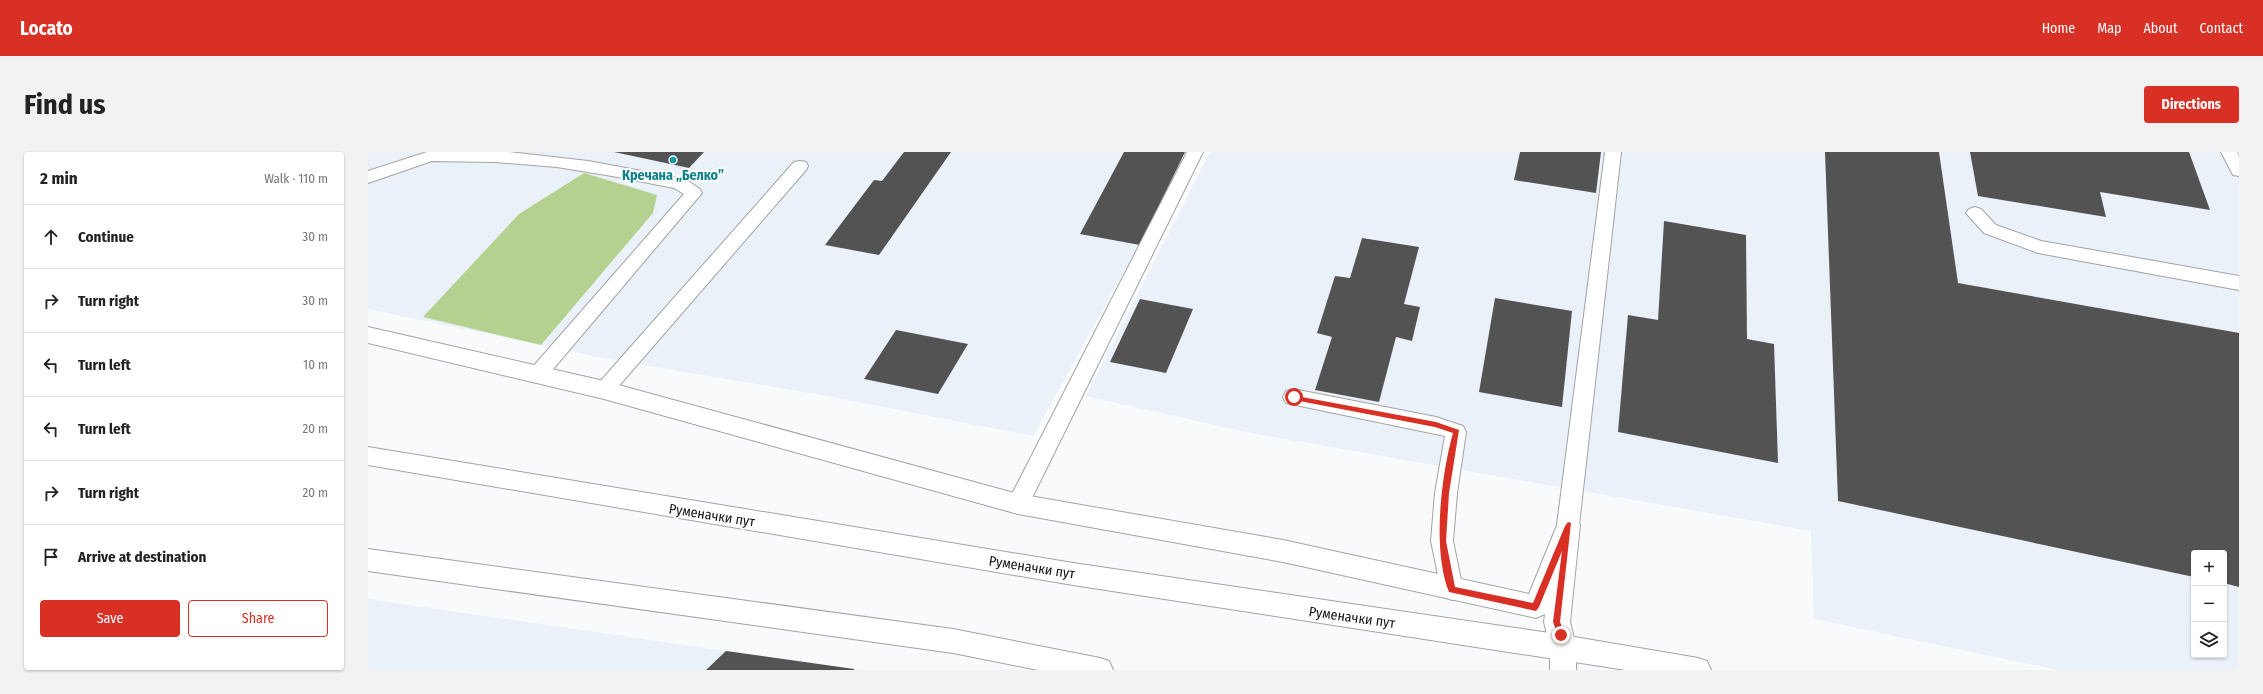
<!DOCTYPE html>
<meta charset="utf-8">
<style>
body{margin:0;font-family:"Fira Sans Condensed",sans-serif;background:#f2f2f2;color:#222}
.controls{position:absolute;right:12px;bottom:12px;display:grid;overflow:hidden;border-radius:4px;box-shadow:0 1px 3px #0004}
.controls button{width:36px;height:36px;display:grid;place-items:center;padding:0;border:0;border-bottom:1px solid #e0e0e0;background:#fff;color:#222;font:20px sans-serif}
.stop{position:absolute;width:12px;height:12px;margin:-9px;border:3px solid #d93025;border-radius:50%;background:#fff}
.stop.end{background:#d93025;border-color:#fff;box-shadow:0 1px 4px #0008}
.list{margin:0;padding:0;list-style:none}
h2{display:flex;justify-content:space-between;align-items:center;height:52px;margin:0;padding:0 16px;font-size:17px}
h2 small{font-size:13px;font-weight:400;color:#767676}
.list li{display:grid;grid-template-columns:26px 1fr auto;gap:12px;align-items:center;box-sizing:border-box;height:64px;padding:0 16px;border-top:1px solid #e0e0e0}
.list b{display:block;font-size:15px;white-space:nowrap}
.list em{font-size:13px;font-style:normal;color:#767676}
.actions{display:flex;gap:8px;padding:12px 16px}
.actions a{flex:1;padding:9px 0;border:1px solid #d93025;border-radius:4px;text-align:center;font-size:14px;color:#d93025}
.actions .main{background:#d93025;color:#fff}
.icon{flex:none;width:22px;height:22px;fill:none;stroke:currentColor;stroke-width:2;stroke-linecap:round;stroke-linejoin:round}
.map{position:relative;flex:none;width:1871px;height:518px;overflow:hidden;border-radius:4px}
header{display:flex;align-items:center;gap:24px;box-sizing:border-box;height:56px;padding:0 20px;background:#d93025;color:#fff}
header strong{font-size:19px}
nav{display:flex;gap:22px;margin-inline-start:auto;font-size:14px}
.intro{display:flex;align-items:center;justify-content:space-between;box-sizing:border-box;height:96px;padding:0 24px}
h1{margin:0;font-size:28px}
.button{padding:10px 18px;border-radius:4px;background:#d93025;color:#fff;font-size:14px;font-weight:700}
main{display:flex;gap:24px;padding:0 24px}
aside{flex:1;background:#fff;border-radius:4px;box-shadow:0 1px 3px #0004}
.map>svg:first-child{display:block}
.built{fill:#eaf1f9;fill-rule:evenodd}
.green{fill:#b5d18f}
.building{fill:#545354}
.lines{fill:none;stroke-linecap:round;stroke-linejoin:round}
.service-casing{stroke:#a2a3a5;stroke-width:2}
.minor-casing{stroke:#a2a3a5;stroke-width:2}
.secondary-casing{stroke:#a2a3a5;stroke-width:2}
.service{fill:#fff;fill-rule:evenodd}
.minor{fill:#fff;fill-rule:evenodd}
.secondary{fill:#fff;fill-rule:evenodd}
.route{fill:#d93025}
.culture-dot{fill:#0f9aa8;stroke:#fff;stroke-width:1.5}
.labels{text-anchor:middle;stroke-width:4;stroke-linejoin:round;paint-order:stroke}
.culture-label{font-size:14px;font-weight:bold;fill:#0d838f;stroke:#fff}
.street-label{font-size:14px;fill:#111212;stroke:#fff}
</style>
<header>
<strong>Locato</strong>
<nav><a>Home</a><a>Map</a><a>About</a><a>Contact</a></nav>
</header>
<div class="intro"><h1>Find us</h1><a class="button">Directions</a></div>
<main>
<aside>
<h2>2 min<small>Walk · 110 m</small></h2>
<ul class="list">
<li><svg class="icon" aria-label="ahead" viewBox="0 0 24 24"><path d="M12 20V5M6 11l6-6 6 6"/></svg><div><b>Continue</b></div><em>30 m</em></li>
<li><svg class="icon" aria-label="right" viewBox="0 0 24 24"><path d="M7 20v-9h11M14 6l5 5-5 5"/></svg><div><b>Turn right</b></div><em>30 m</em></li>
<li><svg class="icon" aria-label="left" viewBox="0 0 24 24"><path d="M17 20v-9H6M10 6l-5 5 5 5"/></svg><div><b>Turn left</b></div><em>10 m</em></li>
<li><svg class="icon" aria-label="left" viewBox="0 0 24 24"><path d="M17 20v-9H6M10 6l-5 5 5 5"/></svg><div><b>Turn left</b></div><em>20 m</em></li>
<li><svg class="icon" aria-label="right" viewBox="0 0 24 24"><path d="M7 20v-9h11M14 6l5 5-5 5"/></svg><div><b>Turn right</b></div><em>20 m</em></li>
<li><svg class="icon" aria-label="arrive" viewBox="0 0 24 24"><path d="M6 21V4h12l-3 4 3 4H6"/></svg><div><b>Arrive at destination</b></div></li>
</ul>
<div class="actions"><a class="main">Save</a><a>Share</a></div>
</aside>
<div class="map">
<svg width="1871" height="518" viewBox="0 0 1871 518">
<rect width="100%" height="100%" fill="#f9fafc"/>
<!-- built -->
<path class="built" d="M0 0H822L665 284 459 244 240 207 0 157Z
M842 0H1871V518H1690L1446 467 1443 379 883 281 718 244ZM1826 401H1856V503H1826Z
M0 447 358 499 492 518H0Z"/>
<!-- green -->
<path class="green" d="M216 21 289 43 285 61 173 193 55 165 151 62Z"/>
<!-- building -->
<path class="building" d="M246 0H336L321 16Z
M536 0H583L511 103 457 93 506 28 514 29Z
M756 0H817L772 93 712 82Z
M1152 0H1233L1228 41 1146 28Z
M1457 0H1571L1590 131 1871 181V435L1856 431V401H1826V425L1470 349Z
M1602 0H1821L1842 58 1732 40 1738 65 1610 44Z
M1296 69 1378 83 1379 187 1406 192 1410 311 1250 280 1260 163 1290 168Z
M994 86 1051 95 1036 152 1052 155 1044 189 1028 185 1011 250 947 238 964 185 949 181 967 124 982 126Z
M1127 146 1204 159 1194 255 1111 240Z
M772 147 825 157 798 221 742 210Z
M528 178 600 192 570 242 496 227Z
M358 499 486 517V518H338Z"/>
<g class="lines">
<defs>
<path id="service" d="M59 0H141L220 9 317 27 332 37 334 41 176 228 169 231 162 228 159 223 162 218 316 42 306 36 250 25 189 15 126 10 64 9 0 31V19Z
M819 0H835L658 358 650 361 642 358 639 352 642 346Z
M1237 0H1253L1211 373 1208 380 1200 382 1192 380 1189 373Z
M1853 0H1869L1871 4V24L1865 23Z
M432 9 438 10 440 14 438 18 243 243 236 246 229 243 226 238 229 233 426 10Z
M1607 55 1613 57 1628 73 1673 89 1871 124V138L1670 101 1616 81 1598 61 1601 57Z
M925 237 1068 265 1095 274 1098 280 1089 341 1085 389 1095 438 1092 445 1084 448 1076 445 1073 438 1063 389 1067 341 1077 284 918 251 915 245 918 239Z"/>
<path id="minor" d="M0 175 236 229 650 342 915 388 1161 442 1192 366 1200 363 1208 366 1212 373 1202 470 1208 495V518H1182V495L1176 470 1177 462 1168 466 915 410 650 362 236 247 0 191Z
M0 397 585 477 732 506 741 509 745 518H670L585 501 0 419Z"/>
<path id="secondary" d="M0 295 705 411 1195 483 1330 506 1339 509 1343 518H1258L705 433 0 313Z"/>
</defs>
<!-- service casing -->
<use href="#service" class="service-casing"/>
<!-- minor casing -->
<use href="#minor" class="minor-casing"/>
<!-- secondary casing -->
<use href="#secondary" class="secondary-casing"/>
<!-- service -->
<use href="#service" class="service"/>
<!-- minor -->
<use href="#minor" class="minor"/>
<!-- secondary -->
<use href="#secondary" class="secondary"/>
</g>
<!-- route -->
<path class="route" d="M923 243 1068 270 1091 278 1081 341 1078 389 1087 435 1165 451 1197 374 1200 370 1203 371 1192 470 1197 483 1196 485H1191L1185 470 1194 399 1171 455 1168 459 1081 440C1064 398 1073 324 1085 281L1067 275 926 248 922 245Z"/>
<!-- markers -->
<circle class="culture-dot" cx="305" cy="8" r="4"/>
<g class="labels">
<!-- culture labels -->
<g class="culture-label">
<text x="305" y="28">Кречана „Белко”</text>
</g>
<!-- street labels -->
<g class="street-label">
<text transform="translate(344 363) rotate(9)" y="5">Руменачки пут</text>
<text transform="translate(664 415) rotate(9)" y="5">Руменачки пут</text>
<text transform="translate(984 465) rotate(8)" y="5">Руменачки пут</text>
</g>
</g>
</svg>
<div class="controls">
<button>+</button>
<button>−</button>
<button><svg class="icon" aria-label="layers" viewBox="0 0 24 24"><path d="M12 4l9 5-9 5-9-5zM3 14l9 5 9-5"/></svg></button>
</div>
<div class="stop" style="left:926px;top:245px"></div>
<div class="stop end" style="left:1193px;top:483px"></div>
</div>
</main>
